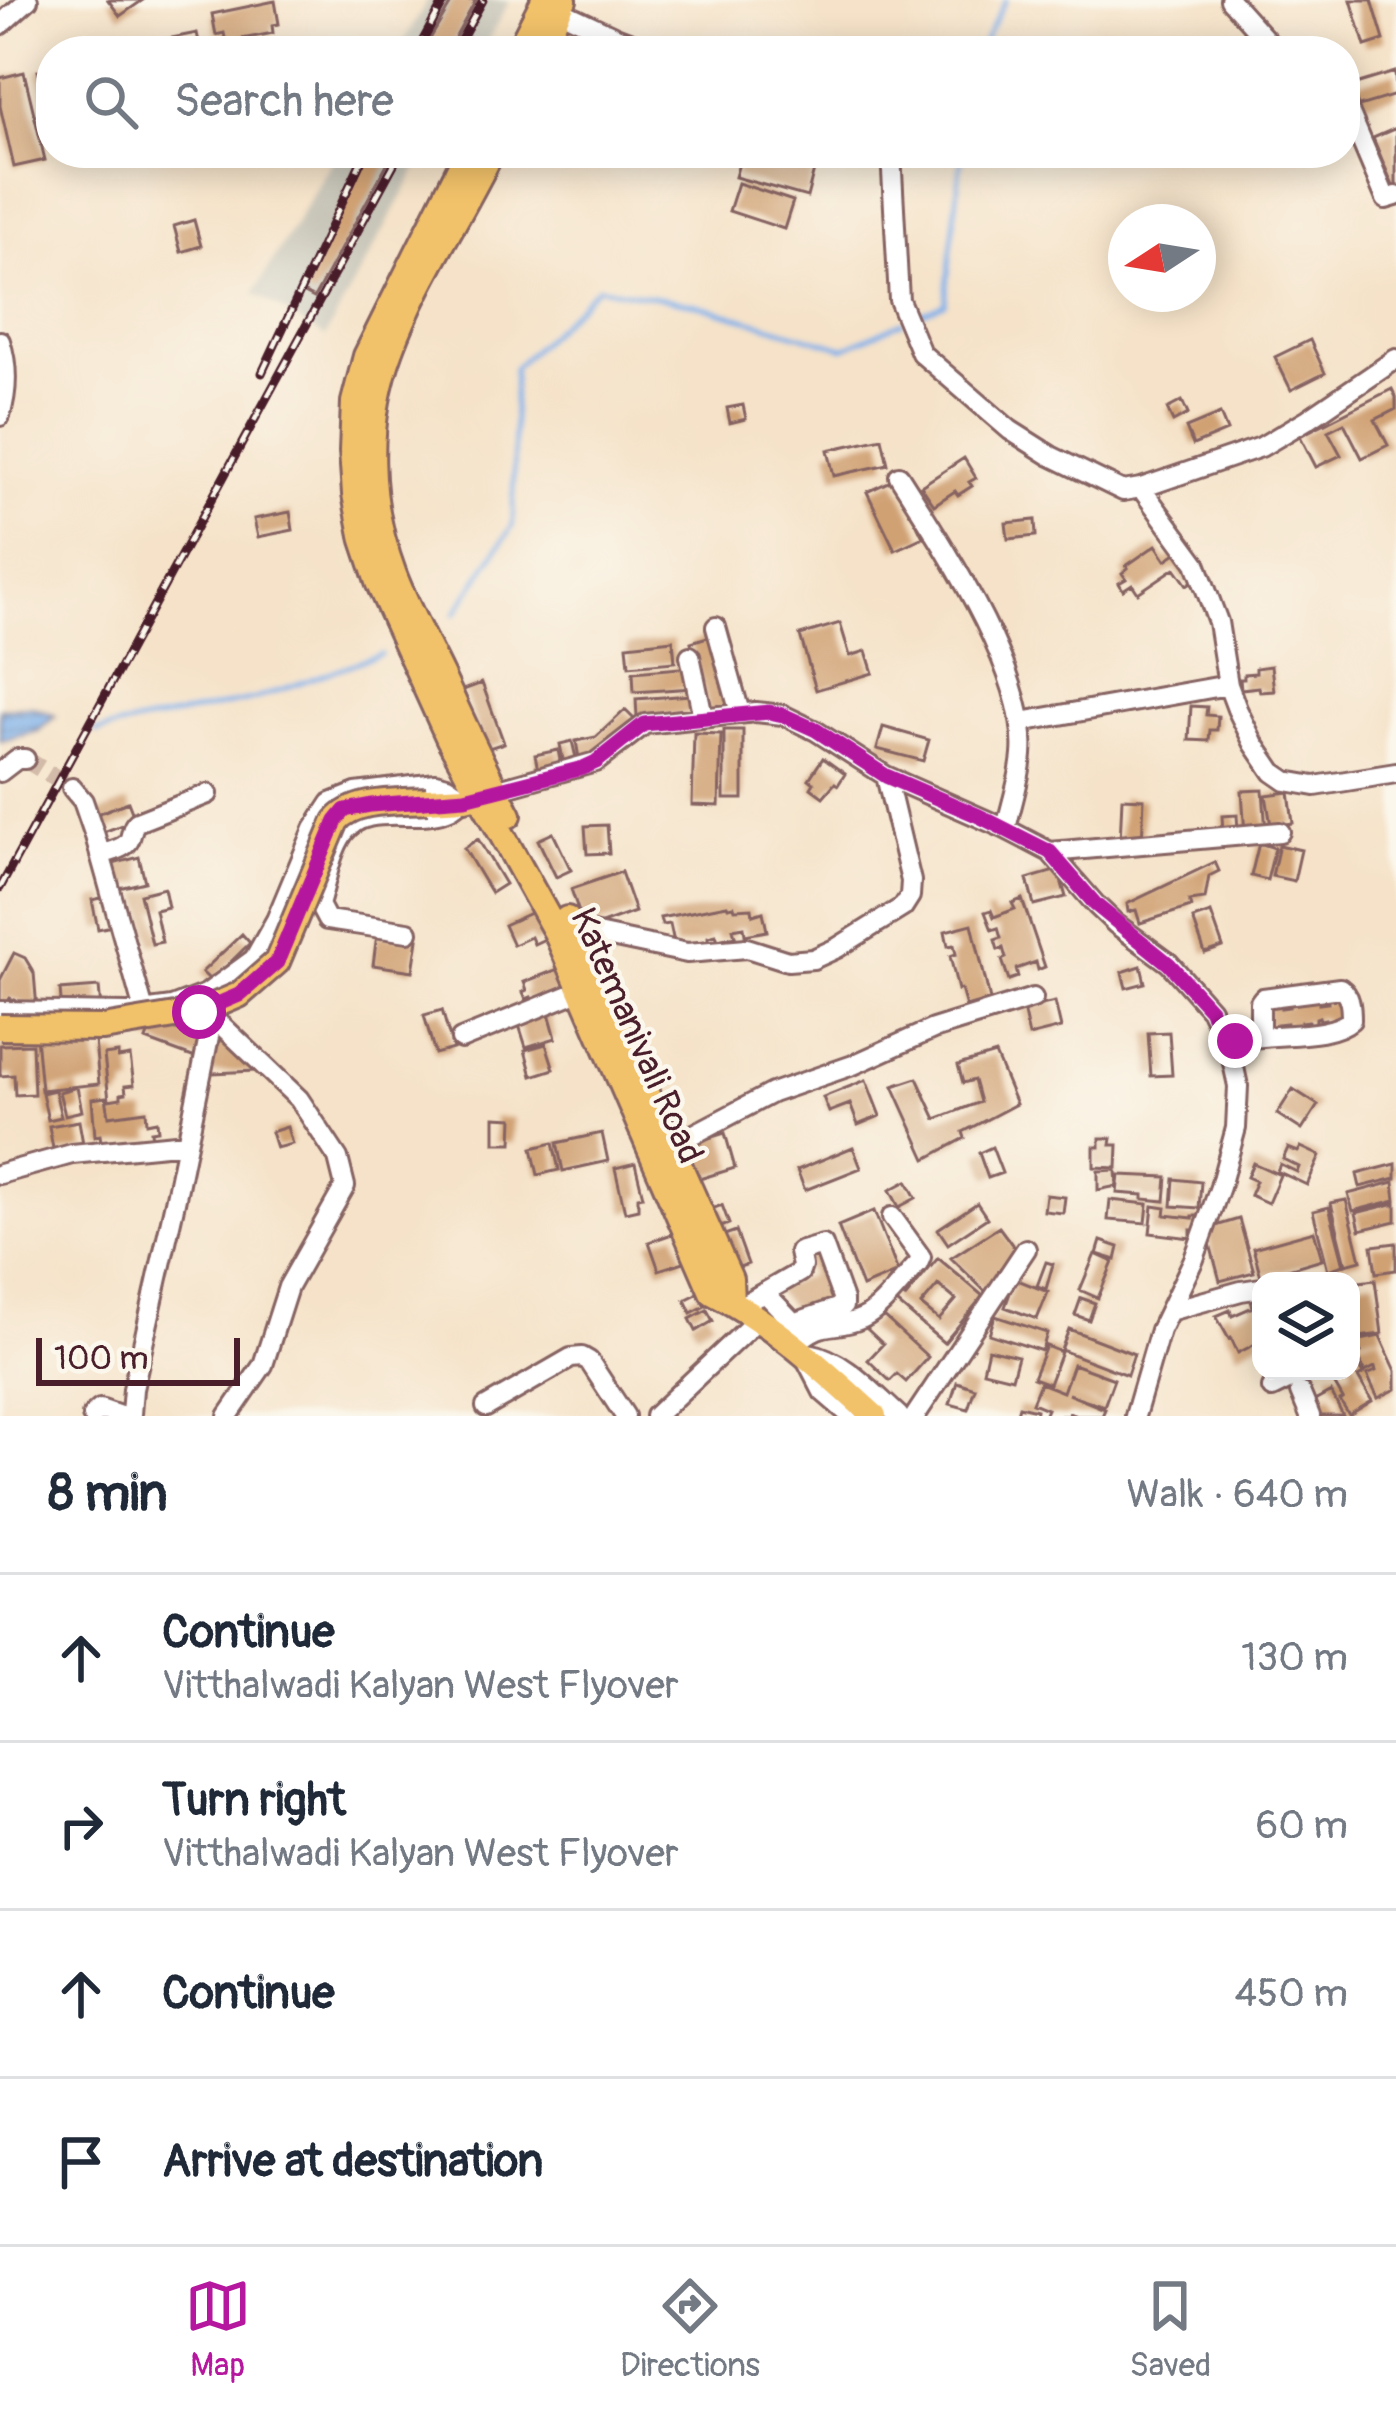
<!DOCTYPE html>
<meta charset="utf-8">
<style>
body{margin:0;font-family:Pangolin,sans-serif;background:#f2f2f3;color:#1f2937}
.controls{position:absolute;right:36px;bottom:36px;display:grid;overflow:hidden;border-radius:24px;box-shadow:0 6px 30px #0003}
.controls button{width:108px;height:108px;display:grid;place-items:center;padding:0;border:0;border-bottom:3px solid #e0e1e3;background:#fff;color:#1f2937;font:60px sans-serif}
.compass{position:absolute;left:1108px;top:204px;width:108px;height:108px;border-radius:50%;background:#fff;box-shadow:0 6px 30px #0003;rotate:258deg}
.scale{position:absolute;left:36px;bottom:30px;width:204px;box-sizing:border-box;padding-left:12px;border:6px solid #4a1f2b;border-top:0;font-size:33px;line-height:42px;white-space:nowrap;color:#4a1f2b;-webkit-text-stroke:9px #fbf7ec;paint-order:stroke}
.stop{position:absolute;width:36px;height:36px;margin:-27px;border:9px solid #b5179e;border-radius:50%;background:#fff}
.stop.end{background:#b5179e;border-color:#fff;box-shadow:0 3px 12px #0008}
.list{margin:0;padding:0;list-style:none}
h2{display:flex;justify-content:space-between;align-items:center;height:156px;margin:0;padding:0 48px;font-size:51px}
h2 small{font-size:39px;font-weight:400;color:#747a83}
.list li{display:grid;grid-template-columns:78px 1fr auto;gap:36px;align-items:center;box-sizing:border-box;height:168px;padding:0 48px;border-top:3px solid #e0e1e3}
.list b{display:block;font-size:45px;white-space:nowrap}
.list p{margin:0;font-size:39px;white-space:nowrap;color:#747a83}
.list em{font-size:39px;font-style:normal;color:#747a83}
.icon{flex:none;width:66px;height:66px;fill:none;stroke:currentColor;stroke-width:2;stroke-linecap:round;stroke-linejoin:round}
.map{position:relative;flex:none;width:1396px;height:1416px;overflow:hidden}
.search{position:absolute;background:#fff;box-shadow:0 6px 30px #0003;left:36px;right:36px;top:36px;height:132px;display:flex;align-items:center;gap:30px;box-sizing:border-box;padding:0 42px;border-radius:48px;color:#747a83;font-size:45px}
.sheet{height:828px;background:#fff}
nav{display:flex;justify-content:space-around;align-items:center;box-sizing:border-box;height:168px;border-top:3px solid #e0e1e3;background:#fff;font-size:33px;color:#747a83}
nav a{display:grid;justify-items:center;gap:6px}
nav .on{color:#b5179e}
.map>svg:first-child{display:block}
.railway{fill:#c7c5b8}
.water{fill:url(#water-rules);stroke:#64688a;stroke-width:3}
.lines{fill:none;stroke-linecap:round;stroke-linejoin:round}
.stream{stroke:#7eb0ea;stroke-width:4.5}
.building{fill:#d0a173;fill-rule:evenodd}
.minor-tunnel{stroke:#d3bba9;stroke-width:18;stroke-dasharray:18 9;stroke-linecap:butt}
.minor-casing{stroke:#866362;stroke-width:24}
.major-casing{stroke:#866362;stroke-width:30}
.minor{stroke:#fff;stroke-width:18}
.major{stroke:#f2c26a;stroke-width:24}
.rail-casing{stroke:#4a1f2b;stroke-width:9}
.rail{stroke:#fbf7ec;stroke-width:4.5;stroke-dasharray:14;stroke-linecap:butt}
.major-bridge-casing{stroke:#866362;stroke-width:30;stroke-linecap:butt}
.major-bridge{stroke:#f2c26a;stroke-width:24}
.route{stroke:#b5179e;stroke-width:15}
.labels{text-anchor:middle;stroke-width:9;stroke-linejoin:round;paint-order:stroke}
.street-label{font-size:36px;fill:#4a1f2b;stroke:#fbf7ec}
</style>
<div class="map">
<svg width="1396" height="1416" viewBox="0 0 1396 1416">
<defs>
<pattern id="water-rules" width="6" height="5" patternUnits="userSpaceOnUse" patternTransform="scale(3)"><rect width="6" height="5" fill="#7eb0ea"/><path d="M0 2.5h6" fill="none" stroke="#698fbe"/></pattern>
</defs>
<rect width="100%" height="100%" fill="#fbf7ec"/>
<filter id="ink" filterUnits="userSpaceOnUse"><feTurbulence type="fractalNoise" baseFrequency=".00833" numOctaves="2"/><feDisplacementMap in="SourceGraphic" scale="24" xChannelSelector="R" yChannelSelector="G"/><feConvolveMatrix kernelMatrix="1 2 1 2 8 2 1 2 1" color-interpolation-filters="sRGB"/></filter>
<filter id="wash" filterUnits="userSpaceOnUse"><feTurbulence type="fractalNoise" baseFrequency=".004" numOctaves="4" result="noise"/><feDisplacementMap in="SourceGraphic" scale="48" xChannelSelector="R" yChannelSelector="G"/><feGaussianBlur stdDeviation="2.7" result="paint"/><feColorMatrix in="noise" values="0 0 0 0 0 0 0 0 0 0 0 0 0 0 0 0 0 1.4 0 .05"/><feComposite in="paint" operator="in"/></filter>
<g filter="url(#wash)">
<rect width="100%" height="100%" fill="#f5e2c8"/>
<!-- railway -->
<path class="railway" d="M428 0H510L482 51H398Z
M337 153H426L325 337 254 293Z"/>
<!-- water -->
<path class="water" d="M32 707 55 716 38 731 0 741V709Z"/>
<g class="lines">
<!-- stream -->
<path class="stream" d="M979 51 1006 0
M913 317 945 303 962 153
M455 614 513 525 514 368 598 287 694 304 844 348 902 322
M96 732 255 699 381 654"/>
</g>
<g id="blocks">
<!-- building -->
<path class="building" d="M108 0H143L120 16Z
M453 0H476L448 51H423Z
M1351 0H1372L1384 40 1365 46Z
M275 1 279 24 272 25 273 33 226 42 224 33 216 35 212 14Z
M197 33 201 51H170L167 39Z
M51 68V122H49L38 71Z
M24 72 45 160 14 167 0 106V78Z
M1395 72 1396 95 1356 107 1349 86Z
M1396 128V193L1373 138Z
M368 153H393L314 298 303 292Z
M742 153H803L801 162 815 166 807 197 735 177Z
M738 183 793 201 784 229 729 211Z
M194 220 201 246 181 252 174 226Z
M1310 340 1325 373 1291 390 1275 357Z
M1392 389 1396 397V409L1375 420 1388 445 1362 458 1344 423 1328 431 1341 455 1316 467 1300 436Z
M1182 401 1188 414 1173 422 1167 409Z
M743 405 746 419 730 423 727 408Z
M1220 414 1227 431 1193 445 1186 428Z
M882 438 888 464 834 476 828 450Z
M964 458 976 478 969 482 972 486 958 495 955 491 934 505 921 486Z
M895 479 923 537 895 550 867 492Z
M290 512 293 530 258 537 254 519Z
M1035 520 1036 536 1008 539 1006 523Z
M1156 545 1166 560 1185 547 1197 578 1187 585 1175 568 1138 593 1132 584 1123 590 1119 583 1126 579 1122 573 1128 568 1126 566Z
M840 623 850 656 866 651 873 673 816 690 800 635Z
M714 635 734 706 709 712 691 642Z
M673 640 675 662 629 666 627 645Z
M1271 666 1274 691 1260 692 1259 687 1241 689 1240 679H1244V674L1256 673V668Z
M691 667 693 688 634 692 633 672Z
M482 683 504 743 486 749 463 690Z
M691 695 692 713 637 717 636 699Z
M1191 706 1207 707 1206 715 1218 716 1217 730H1210L1209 741 1189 740Z
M625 710 636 721 601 754 579 758 576 741 596 737Z
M883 727 929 740 923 761 877 749Z
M724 730H743V799H724Z
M694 733 721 734 719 806 692 805Z
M572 741 577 762 564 765 560 744Z
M558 750 561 765 538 770 535 755Z
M823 758 845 774 838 785 835 783 823 797 811 788 814 783 809 779Z
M1263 790 1266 833 1245 834 1242 791Z
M1289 792 1293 823 1271 826 1266 795Z
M1122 798 1144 799 1142 843 1120 842Z
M128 802 135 820 101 833 94 815Z
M1237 815 1238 830 1223 831 1222 816Z
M607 825 609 853 587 854 585 826Z
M553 833 571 870 556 877 538 840Z
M478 839 505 884 491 893 464 848Z
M1259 843 1275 848 1267 880 1251 876Z
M1279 845 1301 850 1294 881 1272 876Z
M139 857 145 882 115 889 109 865Z
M1215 862 1219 871 1209 876 1205 899 1189 901 1191 907 1140 923 1136 910 1128 912 1127 904Z
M1058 870 1066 897 1034 905 1027 879Z
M621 872 635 912 585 930 571 889Z
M164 888 168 907 155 910 162 942 152 944 140 894Z
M106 897 112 926 98 929 92 900Z
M1022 899 1045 967 1038 970 1036 962 1016 969 1018 977 1009 980 1002 960 1006 958 1003 948 998 950 995 940 1001 938 998 928 992 930 985 912 991 910 994 917 1015 909 1012 903Z
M727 905 728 907 734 906 735 909 752 908 753 915 763 912 767 931 745 935 744 927 733 929 735 936 718 940 716 935 708 937V941L675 947 670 924 662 925 660 918Z
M537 910 549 937 534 944 531 937 513 945 504 925Z
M1211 913 1223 947 1205 953 1193 919Z
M972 924 990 1000 966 1007 961 989 958 990 950 956 956 954 954 945 948 946 945 931Z
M242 934 250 943 211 981 202 972Z
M377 934 418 939 413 971 373 965Z
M14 953 25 958 34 973 37 1009 10 998 4 1008 0 1006V980Z
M1141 966 1145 983 1126 988 1122 972Z
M561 968 569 989 533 1002 531 997 526 999 523 992 527 990 524 982Z
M99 987 101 1009 62 1012 60 990Z
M1345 995 1348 1020 1326 1023 1325 1019 1320 1020 1319 1017 1316 1018V1024L1308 1025V1021L1301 1022 1302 1026 1288 1028 1287 1023 1277 1024 1278 1029 1270 1030V1025L1266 1026 1267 1005 1281 1003V1008L1289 1007 1288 1002 1319 998V1004L1328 1003 1327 997Z
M1055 1002 1061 1028 1029 1036 1023 1009Z
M442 1010 453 1049 435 1054 424 1015Z
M549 1013 556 1038 526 1047 518 1022Z
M183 1020 209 1030 198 1059 146 1040 153 1021 179 1031Z
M94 1030 99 1084 41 1090 36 1036Z
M1169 1032 1172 1075 1151 1076 1148 1033Z
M222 1037 256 1061 255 1071 213 1073 209 1064Z
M32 1044 34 1094 15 1095 14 1075 0 1076V1045Z
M546 1044 554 1069 532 1076 525 1050Z
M118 1053V1058L130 1056 134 1085 125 1086 126 1093 121 1094V1098L109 1100 104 1055Z
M995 1054 1016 1104 963 1132 965 1138 926 1159 893 1086 917 1078 936 1119 980 1102 974 1080 963 1083 958 1065Z
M866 1080 880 1116 858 1125 850 1104 829 1112 823 1097Z
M77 1087 82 1111 65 1115 59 1092Z
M1293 1089 1318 1105 1302 1130 1277 1114Z
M55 1090 61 1117 48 1120 42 1093Z
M106 1097 109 1116 146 1111 147 1123 157 1121 158 1130 151 1131 152 1139 102 1147 100 1135 95 1136 92 1099Z
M495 1117 513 1118 512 1143H495Z
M79 1121 84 1149 54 1154 49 1126Z
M287 1127 292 1144 276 1148 271 1132Z
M602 1133 608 1161 563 1171 557 1143Z
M725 1133 735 1168 696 1180 686 1145Z
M1100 1138H1112L1111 1145H1118L1117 1168 1094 1167V1147H1100Z
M553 1143 559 1170 538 1175 532 1148Z
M853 1147 861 1168 805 1190 797 1170Z
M992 1147 1002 1173 988 1178 979 1153Z
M1301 1147 1320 1156 1307 1185 1277 1171 1280 1164 1297 1172 1299 1167 1283 1159 1288 1148 1298 1152Z
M635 1163 643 1196 638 1197V1209L625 1212 615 1168Z
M1253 1163 1280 1175 1268 1203 1250 1195 1256 1181 1247 1177Z
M1396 1164V1178L1360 1187 1357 1174Z
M1116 1170 1117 1186 1098 1190V1171Z
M1119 1175 1167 1177 1165 1201 1143 1199V1195L1117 1193Z
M1174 1179 1201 1182 1199 1208 1172 1206Z
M907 1181 916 1198 899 1207 890 1190Z
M1394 1182 1396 1200 1353 1211 1348 1194Z
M1046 1195 1065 1197 1063 1213 1044 1211Z
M1110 1200 1148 1204 1146 1223 1108 1220Z
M1346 1200 1361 1260 1346 1264 1331 1203Z
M977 1203 987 1218 948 1244 938 1229Z
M1396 1203V1221L1360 1230 1356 1213Z
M722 1205 729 1224 716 1229 709 1210Z
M1153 1206 1166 1208 1165 1215 1193 1218V1216H1200L1199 1231 1191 1230V1238L1150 1233Z
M1329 1207 1344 1265 1328 1270 1313 1211Z
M874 1211 898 1272 862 1287 838 1226Z
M1239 1219 1254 1272 1220 1281 1206 1229Z
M999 1227 1019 1254 987 1293 951 1258Z
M736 1231 748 1264 731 1270 719 1237Z
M1314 1231 1322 1259 1261 1277 1253 1248Z
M675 1233 684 1262 659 1270 649 1242Z
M1101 1241 1119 1247 1116 1260 1097 1254Z
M1396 1243V1270L1376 1273 1372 1246Z
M821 1246 833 1276 825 1279 835 1305 799 1315 774 1290 810 1276 802 1254Z
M1095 1254 1113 1262 1098 1298 1080 1290Z
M938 1258 983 1296 944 1343 891 1298 897 1291 905 1298ZM938 1285 956 1300 939 1320 921 1305Z
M1046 1262 1053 1264 1046 1289 1037 1286Z
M1015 1279 1048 1292 1037 1319 1005 1307Z
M1375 1280 1382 1334 1351 1338V1283Z
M699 1293 705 1306 691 1313 685 1300Z
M1261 1297V1341L1238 1353 1231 1338 1229 1339 1216 1316 1230 1310 1232 1316 1253 1307 1251 1301Z
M1081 1298 1095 1303 1089 1320 1075 1315Z
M707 1310 713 1321 696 1331 690 1319Z
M881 1314 928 1357 906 1382 897 1374 890 1381 868 1360 883 1344 867 1329Z
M995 1316 1047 1333 1042 1351 989 1334Z
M1069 1329 1134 1354 1127 1375 1061 1350Z
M1380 1336 1396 1371V1389L1378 1398 1367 1375 1376 1371 1375 1367 1365 1372 1357 1354 1361 1352 1356 1341Z
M1046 1346 1061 1352 1049 1384 1033 1378Z
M988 1349 1018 1356 1012 1378 983 1371Z
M1351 1354 1363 1374 1358 1377 1372 1401 1349 1415 1340 1401 1343 1399 1328 1373 1351 1371Z
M1073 1364 1114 1379 1104 1406 1068 1394 1105 1409 1102 1416H1076L1069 1413 1068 1416H1044L1047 1409 1032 1403 1040 1383 1063 1392Z
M957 1382 975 1388 968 1409 950 1404Z
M1331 1392 1343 1416H1316L1309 1404Z
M1019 1406 1036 1410 1035 1416H1016Z"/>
</g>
</g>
<g filter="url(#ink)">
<use href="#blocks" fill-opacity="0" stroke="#866362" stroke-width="3"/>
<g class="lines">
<!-- minor-tunnel -->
<path class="minor-tunnel" d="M25 759 72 788"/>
<defs>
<path id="minor" d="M1230 0 1276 51
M552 7 618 38 652 51
M0 25 28 0
M1345 102 1386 199 1396 196
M891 153 899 300 921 353 1010 430 1051 456 1123 491 1141 488 1261 447 1308 419 1396 359
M0 341C8 366 8 390 0 416
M899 476C942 544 1029 674 1022 755 1020 780 1011 805 1006 829
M1141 488 1196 563 1218 622 1228 685 1237 709 1254 744 1273 772 1286 781 1315 786 1396 773
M716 627 740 713
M690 656 703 717
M1021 722 1228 685
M0 772 17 759H25
M72 788 83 801 95 836 144 1011
M495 790 596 762 645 724 756 712 783 715 816 731 886 776 1006 829 1050 852 1096 905 1116 924 1169 963 1210 1009 1230 1049 1238 1086 1236 1128 1220 1187 1194 1259 1160 1330 1135 1416
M1050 852 1280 832
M100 855C108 852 123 849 128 842 133 835 130 828 137 822L208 794
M573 929 687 953 747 948 788 961 813 959 837 948 903 907 910 896 911 881 886 776
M207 997 213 1017 299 1099 338 1158 345 1186 288 1287 263 1365 228 1416
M0 1011 127 1013 172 1007 206 994 254 959 276 920 314 829 331 803 356 793 436 783 447 786 465 798C462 800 453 808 450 809 417 825 366 800 343 834 330 853 326 883 319 905L327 920 408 932
M461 1039 582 990
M1227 1044C1263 1030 1326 1042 1351 1020 1351 1007 1351 996 1340 988L1263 998 1260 1002V1036
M662 1151 772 1093 853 1065 933 1029 1033 998
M0 1174 72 1154 186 1143
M770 1298 794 1323
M739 1307 800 1272 802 1266 799 1252 823 1245 843 1300V1306L794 1323 781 1336
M1169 1311 1241 1291 1261 1288
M794 1346C824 1316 833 1332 863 1318 881 1310 904 1278 918 1264L921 1257 892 1217
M808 1353C844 1359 873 1393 899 1416
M805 1357 823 1392 851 1416
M1272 1388 1298 1375 1300 1371
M1300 1392 1310 1416
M486 1407 571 1358 582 1357 589 1361 625 1416
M92 1416 100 1409 120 1416
M127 1416 131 1414 133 1389 175 1202 213 1017
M655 1416 758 1319
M915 1416 1026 1249"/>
<path id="major" d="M518 51 544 0
M540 51 564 0
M467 153 366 356 354 402 352 451 355 494 364 540 378 582 449 739 556 932 712 1292C774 1323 823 1370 874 1416
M491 153C459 219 416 281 391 350 364 422 367 503 394 575 407 609 425 642 441 675 463 722 484 770 509 815
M427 800 465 798 493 791
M567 919 598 983 730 1279 731 1301"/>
</defs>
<!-- minor casing -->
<use href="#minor" class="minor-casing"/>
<!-- major casing -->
<use href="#major" class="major-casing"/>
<!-- minor -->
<use href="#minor" class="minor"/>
<!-- major -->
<use href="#major" class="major"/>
<defs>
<path id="rail" d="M417 51 445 0
M455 51 483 0
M262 373 365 153
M0 888 400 153"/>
</defs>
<!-- rail casing -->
<use href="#rail" class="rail-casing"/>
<!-- rail -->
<use href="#rail" class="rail"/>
<defs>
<path id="major-bridge" d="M0 1027 103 1028 199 1012 239 995 277 962 336 821C355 798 399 802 427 800"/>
</defs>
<!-- major-bridge casing -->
<use href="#major-bridge" class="major-bridge-casing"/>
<!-- major-bridge -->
<use href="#major-bridge" class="major-bridge"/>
</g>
</g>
<g class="lines" filter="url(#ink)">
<!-- route -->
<path class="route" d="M199 1012 239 995 277 962 336 821 345 810 371 805 465 798 583 768 596 762 644 724 769 712 783 715 816 730 886 776 979 816 1050 852 1096 905 1169 964 1210 1009 1227 1044 1235 1041"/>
</g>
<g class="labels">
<!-- street labels -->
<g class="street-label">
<text transform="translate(638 1035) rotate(66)" y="13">Katemanivali Road</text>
</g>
</g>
</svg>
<div class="controls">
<button><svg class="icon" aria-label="layers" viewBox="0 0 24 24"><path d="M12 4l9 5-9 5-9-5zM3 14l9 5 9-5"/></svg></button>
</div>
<svg class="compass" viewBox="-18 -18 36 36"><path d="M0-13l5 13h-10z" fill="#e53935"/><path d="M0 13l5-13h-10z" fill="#747a83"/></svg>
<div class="scale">100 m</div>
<div class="stop" style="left:199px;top:1012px"></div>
<div class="stop end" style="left:1235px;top:1041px"></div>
<div class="search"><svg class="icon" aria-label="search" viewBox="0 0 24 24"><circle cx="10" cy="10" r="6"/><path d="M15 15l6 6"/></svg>Search here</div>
</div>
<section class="sheet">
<h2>8 min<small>Walk · 640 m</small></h2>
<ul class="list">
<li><svg class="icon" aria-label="ahead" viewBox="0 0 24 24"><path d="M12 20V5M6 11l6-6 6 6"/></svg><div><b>Continue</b><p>Vitthalwadi Kalyan West Flyover</p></div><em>130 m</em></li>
<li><svg class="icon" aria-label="right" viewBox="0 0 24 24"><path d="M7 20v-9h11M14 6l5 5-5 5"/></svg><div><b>Turn right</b><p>Vitthalwadi Kalyan West Flyover</p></div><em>60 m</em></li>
<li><svg class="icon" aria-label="ahead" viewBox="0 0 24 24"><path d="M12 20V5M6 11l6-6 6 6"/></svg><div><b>Continue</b></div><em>450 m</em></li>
<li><svg class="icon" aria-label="arrive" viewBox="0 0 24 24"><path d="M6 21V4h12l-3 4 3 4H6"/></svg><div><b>Arrive at destination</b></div></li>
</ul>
</section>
<nav>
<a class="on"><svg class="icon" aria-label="map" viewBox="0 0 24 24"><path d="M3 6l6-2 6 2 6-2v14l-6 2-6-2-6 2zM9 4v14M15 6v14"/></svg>Map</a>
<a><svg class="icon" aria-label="directions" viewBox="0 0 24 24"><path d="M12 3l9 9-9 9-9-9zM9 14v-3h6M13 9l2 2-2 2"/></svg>Directions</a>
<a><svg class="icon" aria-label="saved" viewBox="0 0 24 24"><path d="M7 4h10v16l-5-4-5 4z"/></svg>Saved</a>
</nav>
